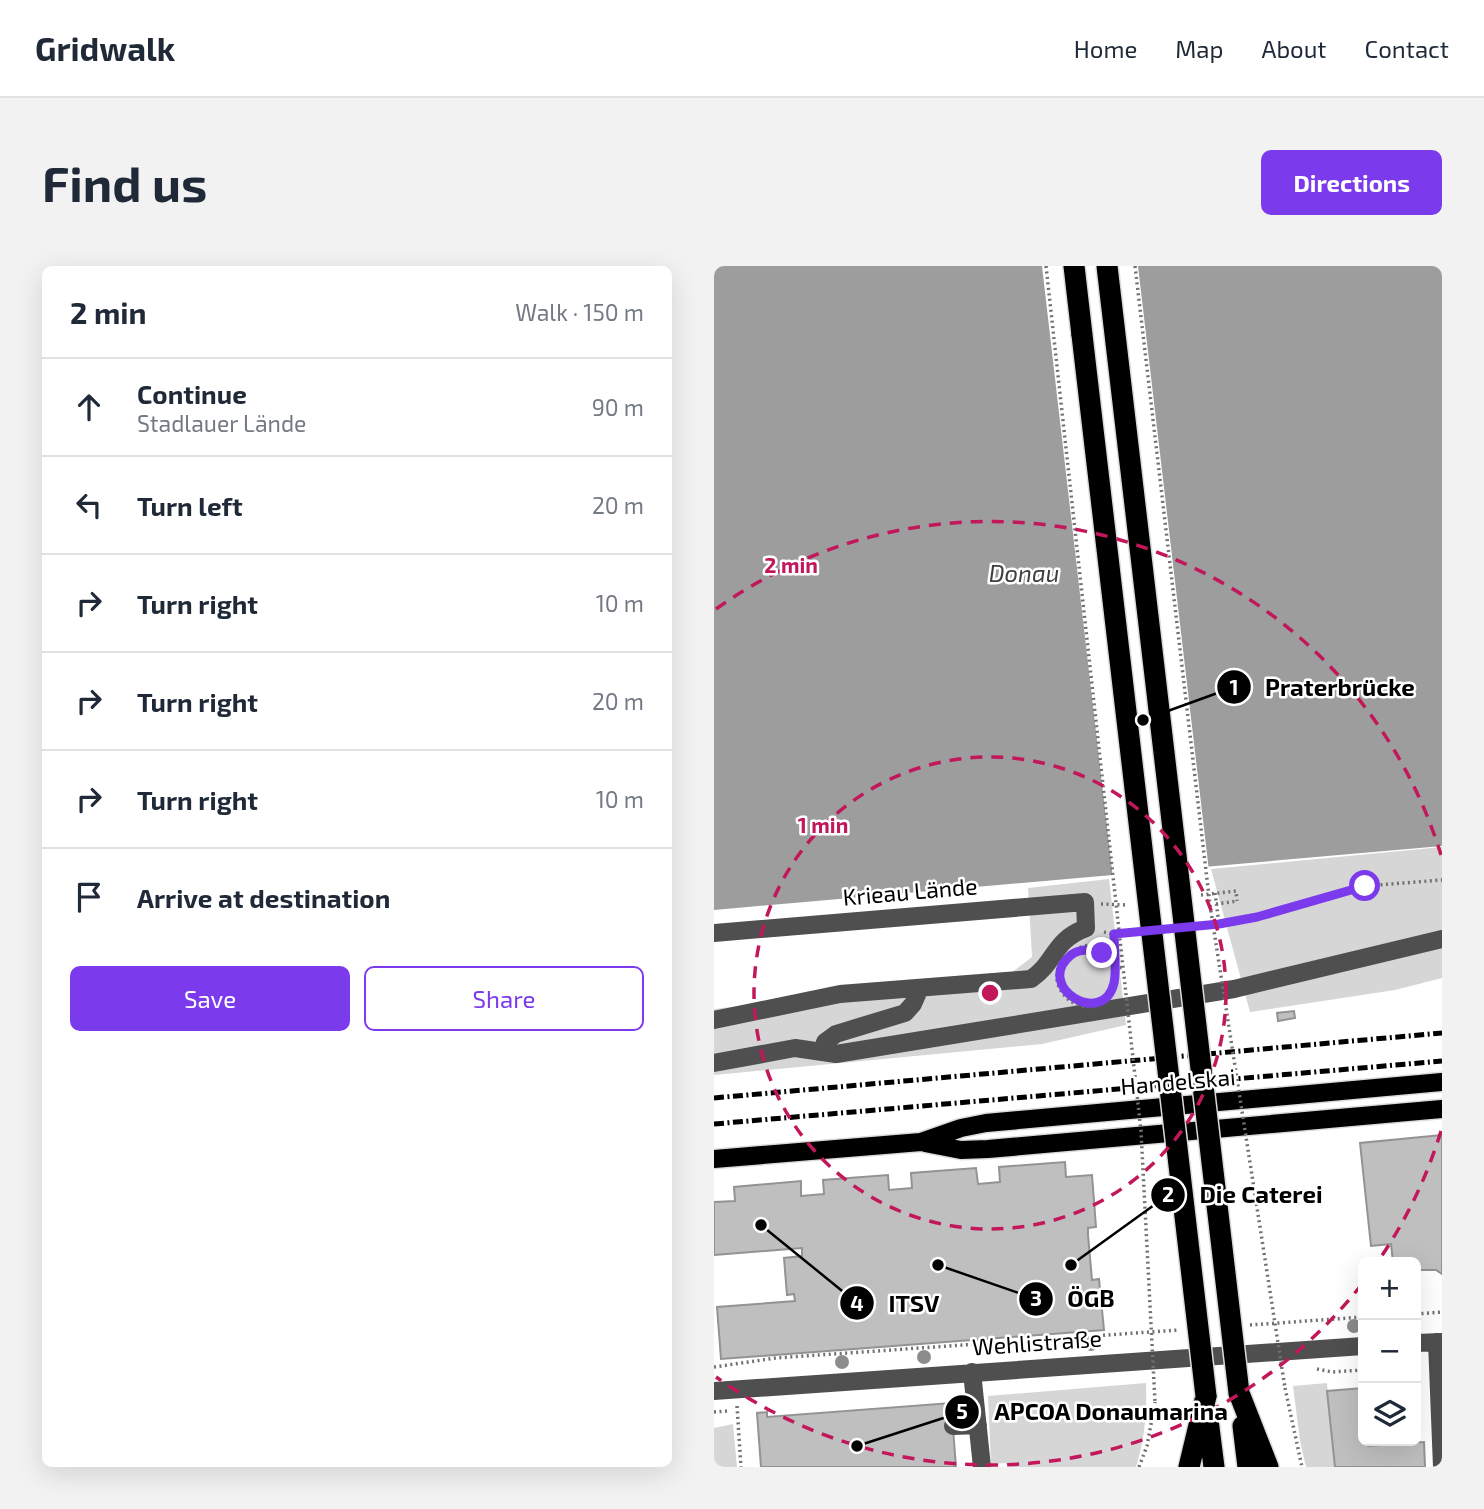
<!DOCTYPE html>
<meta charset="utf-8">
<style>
body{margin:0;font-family:"Exo 2",sans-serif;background:#f2f2f3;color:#1f2937}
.controls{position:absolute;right:21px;bottom:21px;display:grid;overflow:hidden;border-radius:10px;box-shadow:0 7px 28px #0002}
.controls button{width:63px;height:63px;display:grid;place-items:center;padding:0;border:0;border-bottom:2px solid #e0e1e3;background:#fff;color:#1f2937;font:35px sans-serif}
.stop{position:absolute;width:21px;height:21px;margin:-16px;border:5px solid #7c3aed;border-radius:50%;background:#fff}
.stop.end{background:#7c3aed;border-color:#fff;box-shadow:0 2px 7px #0008}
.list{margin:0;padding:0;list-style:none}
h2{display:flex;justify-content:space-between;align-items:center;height:91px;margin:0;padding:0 28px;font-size:30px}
h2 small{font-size:23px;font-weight:400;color:#747a83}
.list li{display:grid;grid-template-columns:46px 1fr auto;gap:21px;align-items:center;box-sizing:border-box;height:98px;padding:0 28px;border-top:2px solid #e0e1e3}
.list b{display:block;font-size:26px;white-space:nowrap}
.list p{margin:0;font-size:23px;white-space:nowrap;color:#747a83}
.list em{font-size:23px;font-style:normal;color:#747a83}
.actions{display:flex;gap:14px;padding:21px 28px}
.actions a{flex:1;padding:16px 0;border:2px solid #7c3aed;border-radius:10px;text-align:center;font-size:24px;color:#7c3aed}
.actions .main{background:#7c3aed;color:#fff}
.icon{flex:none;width:38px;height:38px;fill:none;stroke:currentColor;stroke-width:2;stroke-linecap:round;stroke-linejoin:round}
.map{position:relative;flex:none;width:728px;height:1201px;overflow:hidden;border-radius:10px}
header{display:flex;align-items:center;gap:42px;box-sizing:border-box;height:98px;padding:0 35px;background:#fff;border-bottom:2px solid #e0e1e3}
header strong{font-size:33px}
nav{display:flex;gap:38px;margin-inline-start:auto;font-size:24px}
.intro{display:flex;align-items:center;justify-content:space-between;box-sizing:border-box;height:168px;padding:0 42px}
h1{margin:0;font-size:49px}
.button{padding:18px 32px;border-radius:10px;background:#7c3aed;color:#fff;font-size:24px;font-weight:700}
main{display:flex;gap:42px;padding:0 42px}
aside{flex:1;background:#fff;border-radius:10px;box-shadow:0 7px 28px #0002}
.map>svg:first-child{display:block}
.green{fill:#d6d6d6}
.water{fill:#9d9d9d}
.pier{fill:#fff}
.building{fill:#bfbfbf;stroke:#939393;stroke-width:2}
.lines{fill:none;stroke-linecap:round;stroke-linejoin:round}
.major-casing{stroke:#dbdbdb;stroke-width:21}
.highway-casing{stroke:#dbdbdb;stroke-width:24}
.path{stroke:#717171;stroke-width:3.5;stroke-dasharray:2 3.5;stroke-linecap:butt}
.minor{stroke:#4f4f4f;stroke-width:18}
.major{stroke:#000;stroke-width:18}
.highway{stroke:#000;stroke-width:21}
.rail{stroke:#000;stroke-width:5;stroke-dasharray:10 3.5 2 3.5;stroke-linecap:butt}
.highway-bridge-casing{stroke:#dbdbdb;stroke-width:24;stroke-linecap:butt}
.path-bridge{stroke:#717171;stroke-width:3.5;stroke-dasharray:2 3.5;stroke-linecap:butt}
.highway-bridge{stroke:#000;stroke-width:21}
.tree{fill:#8c8c8c}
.route{stroke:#7c3aed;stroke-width:9}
.ring{fill:none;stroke:#c2185b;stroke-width:3.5;stroke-dasharray:12 9}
.labels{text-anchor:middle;stroke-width:5;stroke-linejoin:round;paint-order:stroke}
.street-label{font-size:23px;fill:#000;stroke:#fff}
.water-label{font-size:24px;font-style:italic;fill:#3e3e3e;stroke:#fff}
.centre{fill:#c2185b;stroke:#fff;stroke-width:3.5}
.ring-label{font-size:21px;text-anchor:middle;font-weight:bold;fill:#c2185b;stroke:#fff;stroke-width:5;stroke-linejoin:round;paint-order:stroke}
.leader{fill:none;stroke:#000;stroke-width:2.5}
.callout-dot{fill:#000;stroke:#fff;stroke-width:2.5}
.mark-label{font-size:21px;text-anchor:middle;font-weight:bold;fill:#fff}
.callout-label{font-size:24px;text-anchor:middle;font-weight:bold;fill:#000;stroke:#fff;stroke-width:5;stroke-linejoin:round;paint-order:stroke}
</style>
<header>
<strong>Gridwalk</strong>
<nav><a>Home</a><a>Map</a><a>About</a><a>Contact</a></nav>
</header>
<div class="intro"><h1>Find us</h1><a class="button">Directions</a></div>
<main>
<aside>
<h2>2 min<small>Walk · 150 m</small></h2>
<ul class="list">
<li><svg class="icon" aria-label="ahead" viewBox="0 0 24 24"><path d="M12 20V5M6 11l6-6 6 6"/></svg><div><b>Continue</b><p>Stadlauer Lände</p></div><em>90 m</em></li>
<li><svg class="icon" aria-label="left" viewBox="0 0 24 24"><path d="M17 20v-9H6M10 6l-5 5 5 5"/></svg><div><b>Turn left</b></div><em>20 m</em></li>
<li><svg class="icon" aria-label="right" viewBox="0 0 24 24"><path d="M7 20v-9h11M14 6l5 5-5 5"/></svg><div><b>Turn right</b></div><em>10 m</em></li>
<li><svg class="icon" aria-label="right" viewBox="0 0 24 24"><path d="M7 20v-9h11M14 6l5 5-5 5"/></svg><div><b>Turn right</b></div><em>20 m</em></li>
<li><svg class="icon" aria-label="right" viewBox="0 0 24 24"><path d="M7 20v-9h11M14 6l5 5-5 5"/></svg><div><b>Turn right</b></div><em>10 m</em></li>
<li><svg class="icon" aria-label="arrive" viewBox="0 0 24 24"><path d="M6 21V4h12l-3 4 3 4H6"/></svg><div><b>Arrive at destination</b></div></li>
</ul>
<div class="actions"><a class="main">Save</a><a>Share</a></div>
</aside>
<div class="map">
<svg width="728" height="1201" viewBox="0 0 728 1201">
<rect width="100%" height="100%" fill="#fff"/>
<!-- green -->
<path class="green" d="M728 581V712L681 724 536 746 497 603Z
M395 613 412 759 328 778 0 809V743L293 710 318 691 314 622Z
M432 1117C433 1146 431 1173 422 1201H297L291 1197 277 1198 274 1130Z
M613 1117 621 1201H592L586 1175 579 1120Z
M19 1158 23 1201H0V1162Z"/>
<!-- water -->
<path class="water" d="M0 0H728V580L0 644Z"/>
<!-- pier -->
<path class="pier" d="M328 0H424L495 605 399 613Z"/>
<!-- building -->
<path class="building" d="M580 745 581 752 564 755 563 747Z
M728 869V1008L722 1004H702V996H679L677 978 657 980 646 877Z
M351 896 352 911 378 909 382 961 374 962V969L378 1014 385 1013 390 1064 7 1093 3 1041 81 1035 80 1028 73 1029 70 992 88 990V982L0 989V936L21 935 20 921 87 915V930L110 928 109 914 174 909 175 924 198 922 197 907 262 902 264 918 286 916 285 901Z
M649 1122V1175H653L654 1180 710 1176 711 1201H621L613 1125Z
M237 1137 242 1201H47L43 1147 53 1146V1151Z"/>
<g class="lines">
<defs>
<path id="major" d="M211 877 247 884 274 883 728 843
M0 893 207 876 247 862 272 857 728 816"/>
<path id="highway" d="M360 0 368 69
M525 1127 554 1201
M493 1146 500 1201
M529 1160 534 1201
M475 1201 492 1130"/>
</defs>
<!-- major casing -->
<use href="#major" class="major-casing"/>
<!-- highway casing -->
<use href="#highway" class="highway-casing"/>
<!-- path -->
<path class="path" d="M501 627 505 658
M487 629 522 625 523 635
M387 638 414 639
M502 638 523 635
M490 659 543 651 651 620 728 614
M390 666 399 668 420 666
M399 669 400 716
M702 1048 728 1046
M536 1059 649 1051
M0 1101 62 1092 465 1064
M603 1103 618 1106 649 1104
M571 1122 588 1201
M23 1140 27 1201
M0 1146 13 1145
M425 1201 433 1180 441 1136"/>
<!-- minor -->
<path class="minor" d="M0 667 371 636 372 662C338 675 343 695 317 713L126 728 0 754
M109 785 111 776 122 768 191 747 199 738 206 722
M0 797 81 782 122 788 520 723 728 673
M723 1076 728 1201
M702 1077 728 1076
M258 1106 268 1201
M0 1125 649 1080
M239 1160 264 1159"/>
<!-- major -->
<use href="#major" class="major"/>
<!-- highway -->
<use href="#highway" class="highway"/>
<!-- rail -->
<path class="rail" d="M0 832 728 767
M0 858 728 795"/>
<defs>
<path id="highway-bridge" d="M393 0 525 1127
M368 69 492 1130"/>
</defs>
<!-- highway-bridge casing -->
<use href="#highway-bridge" class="highway-bridge-casing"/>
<!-- path-bridge -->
<path class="path-bridge" d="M332 0 427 865 441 1136
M421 0 496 639 571 1122
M400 716 391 732C344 755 330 685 373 683 383 683 391 688 396 695 420 729 373 757 350 729 332 707 351 683 375 679L394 687 403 701 409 702"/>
<!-- highway-bridge -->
<use href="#highway-bridge" class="highway-bridge"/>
</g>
<!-- trees -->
<g class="tree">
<circle cx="640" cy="1060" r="7"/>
<circle cx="377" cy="1078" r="7"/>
<circle cx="210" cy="1091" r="7"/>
<circle cx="128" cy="1096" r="7"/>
</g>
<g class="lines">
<!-- route -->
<path class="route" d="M388 687C377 683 367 682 357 689 319 720 389 763 400 717 403 702 400 683 400 668L505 658 543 651 651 620"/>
</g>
<!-- distance rings -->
<g class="ring">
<circle cx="276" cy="727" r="236"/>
<path d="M727 865A472 472 0 0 1 665 994M648 1018A472 472 0 0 1 2 1111M2 343A472 472 0 0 1 727 589"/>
</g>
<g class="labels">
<!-- street labels -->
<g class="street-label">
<text transform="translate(196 626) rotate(-5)" y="8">Krieau Lände</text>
<text transform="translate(464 816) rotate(-5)" y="8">Handelskai</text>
<text transform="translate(323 1077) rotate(-4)" y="8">Wehlistraße</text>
</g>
<!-- water labels -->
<g class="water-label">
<text x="310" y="316">Donau</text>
</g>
</g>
<circle cx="276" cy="727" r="10" class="centre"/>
<g class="ring-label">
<text x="77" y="307">2 min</text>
<text x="109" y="567">1 min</text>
</g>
<!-- callouts -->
<path class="leader" d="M429 454L520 421M357 999L454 929M224 999L322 1033M47 959L143 1037M143 1180L248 1146"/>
<g class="callout-dot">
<circle cx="429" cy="454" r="7"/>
<circle cx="357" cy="999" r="7"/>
<circle cx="224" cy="999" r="7"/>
<circle cx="47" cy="959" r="7"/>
<circle cx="143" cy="1180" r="7"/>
<circle cx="520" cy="421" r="18"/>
<circle cx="454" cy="929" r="18"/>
<circle cx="322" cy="1033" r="18"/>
<circle cx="143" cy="1037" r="18"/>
<circle cx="248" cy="1146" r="18"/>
</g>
<g class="mark-label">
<text x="520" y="429">1</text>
<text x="454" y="936">2</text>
<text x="322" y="1040">3</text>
<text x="143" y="1045">4</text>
<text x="248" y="1153">5</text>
</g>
<g class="callout-label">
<text x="626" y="430">Praterbrücke</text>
<text x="547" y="937">Die Caterei</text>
<text x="377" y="1041">ÖGB</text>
<text x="200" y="1046">ITSV</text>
<text x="397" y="1154">APCOA Donaumarina</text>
</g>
</svg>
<div class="controls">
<button>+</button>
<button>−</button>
<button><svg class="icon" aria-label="layers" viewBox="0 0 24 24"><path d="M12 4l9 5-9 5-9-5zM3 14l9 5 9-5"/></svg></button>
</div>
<div class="stop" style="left:651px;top:620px"></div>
<div class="stop end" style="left:388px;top:687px"></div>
</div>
</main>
